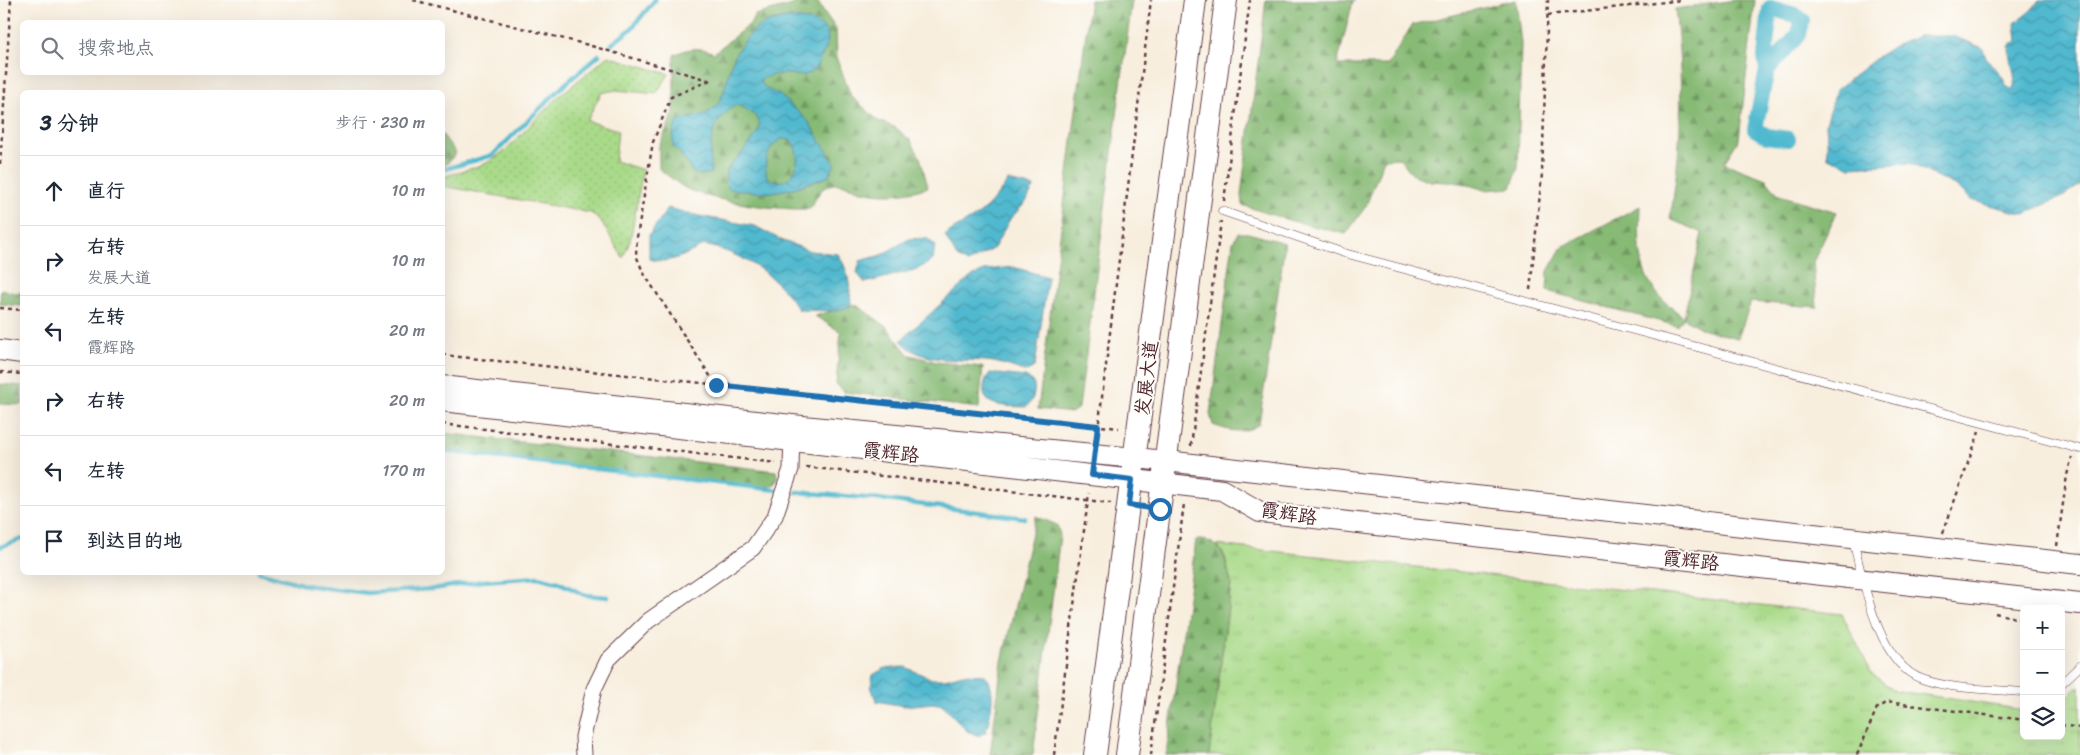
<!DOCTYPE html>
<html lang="zh">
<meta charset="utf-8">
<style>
body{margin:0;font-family:Sriracha,"LXGW WenKai TC",sans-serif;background:#f6f6f7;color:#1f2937}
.controls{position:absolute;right:15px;bottom:15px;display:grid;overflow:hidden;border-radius:8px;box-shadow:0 5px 20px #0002}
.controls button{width:45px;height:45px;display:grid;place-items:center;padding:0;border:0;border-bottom:1px solid #e0e1e3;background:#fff;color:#1f2937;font:25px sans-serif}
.stop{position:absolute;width:15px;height:15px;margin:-11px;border:4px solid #1f6fb2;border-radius:50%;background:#fff}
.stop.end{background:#1f6fb2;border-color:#fff;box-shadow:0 1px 5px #0008}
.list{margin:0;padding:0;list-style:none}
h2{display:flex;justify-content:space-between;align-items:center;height:65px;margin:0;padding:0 20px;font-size:21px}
h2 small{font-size:16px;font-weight:400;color:#747a83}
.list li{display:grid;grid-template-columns:32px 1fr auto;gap:15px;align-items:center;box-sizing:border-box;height:70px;padding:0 20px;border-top:1px solid #e0e1e3}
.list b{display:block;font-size:19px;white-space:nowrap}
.list p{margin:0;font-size:16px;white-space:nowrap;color:#747a83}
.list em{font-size:16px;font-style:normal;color:#747a83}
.icon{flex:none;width:28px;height:28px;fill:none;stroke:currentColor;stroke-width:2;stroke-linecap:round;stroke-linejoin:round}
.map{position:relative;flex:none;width:2080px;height:755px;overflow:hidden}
.search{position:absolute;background:#fff;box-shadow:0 5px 20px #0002;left:20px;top:20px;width:425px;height:55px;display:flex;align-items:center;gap:12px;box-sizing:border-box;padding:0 18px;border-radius:8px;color:#747a83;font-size:19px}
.panel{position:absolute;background:#fff;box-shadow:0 5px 20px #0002;left:20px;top:90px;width:425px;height:485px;border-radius:8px}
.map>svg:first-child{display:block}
.grass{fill:url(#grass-tufts);stroke:#7a7c5a}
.forest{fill:url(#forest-firs);stroke:#686c50}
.garden{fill:url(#garden-dots);stroke:#7a7c5a}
.water{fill:url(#water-waves);stroke:#4e6c7d;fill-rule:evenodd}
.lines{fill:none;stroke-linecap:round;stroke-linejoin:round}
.stream{stroke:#51b9cf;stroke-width:4.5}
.canal{stroke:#51b9cf;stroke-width:16}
.lane-casing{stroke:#643e46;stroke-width:9}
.street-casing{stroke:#643e46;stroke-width:17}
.secondary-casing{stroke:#643e46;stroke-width:22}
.primary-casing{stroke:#643e46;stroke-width:24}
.path{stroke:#643e46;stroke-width:2.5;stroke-dasharray:4 4;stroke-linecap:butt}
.lane{stroke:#fff;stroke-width:8}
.street{stroke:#fff;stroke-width:15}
.secondary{stroke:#fff;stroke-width:20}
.primary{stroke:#fff;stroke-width:22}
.route{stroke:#1f6fb2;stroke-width:6}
.labels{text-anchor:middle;stroke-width:4;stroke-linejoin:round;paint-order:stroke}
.street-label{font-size:19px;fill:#4a1f2b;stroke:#fdfcf7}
</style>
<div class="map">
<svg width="2080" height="755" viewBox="0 0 2080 755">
<defs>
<pattern id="grass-tufts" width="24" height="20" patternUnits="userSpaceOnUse" patternTransform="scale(1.25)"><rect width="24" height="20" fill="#a9da89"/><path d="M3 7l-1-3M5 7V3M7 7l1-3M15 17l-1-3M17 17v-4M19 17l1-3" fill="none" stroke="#93bb76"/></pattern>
<pattern id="forest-firs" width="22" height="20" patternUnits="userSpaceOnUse" patternTransform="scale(1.25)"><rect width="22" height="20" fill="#86ba75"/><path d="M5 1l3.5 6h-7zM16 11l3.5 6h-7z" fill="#709760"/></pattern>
<pattern id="garden-dots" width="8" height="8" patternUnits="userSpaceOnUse" patternTransform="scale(1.25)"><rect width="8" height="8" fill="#a9da89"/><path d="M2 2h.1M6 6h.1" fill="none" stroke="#93bb76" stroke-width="1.8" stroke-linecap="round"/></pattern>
<pattern id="water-waves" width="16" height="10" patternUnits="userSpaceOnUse" patternTransform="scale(1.25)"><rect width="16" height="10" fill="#51b9cf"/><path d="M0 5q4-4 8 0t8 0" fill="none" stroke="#4596a8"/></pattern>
</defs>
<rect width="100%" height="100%" fill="#fdfcf7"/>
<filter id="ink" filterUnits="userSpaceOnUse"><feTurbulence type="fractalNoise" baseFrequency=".02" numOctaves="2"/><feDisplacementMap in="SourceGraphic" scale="10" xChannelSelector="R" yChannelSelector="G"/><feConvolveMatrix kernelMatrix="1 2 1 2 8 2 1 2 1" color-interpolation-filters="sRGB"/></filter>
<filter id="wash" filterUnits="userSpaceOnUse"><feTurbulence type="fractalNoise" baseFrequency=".0096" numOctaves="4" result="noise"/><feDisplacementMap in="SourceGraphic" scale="20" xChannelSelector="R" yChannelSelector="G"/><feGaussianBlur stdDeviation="1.12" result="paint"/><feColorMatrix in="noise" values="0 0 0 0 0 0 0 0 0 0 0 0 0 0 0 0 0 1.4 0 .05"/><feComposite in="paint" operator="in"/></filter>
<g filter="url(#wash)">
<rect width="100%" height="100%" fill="#f8eede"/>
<!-- grass -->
<path class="grass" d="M1217 545 1842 614 1872 674 1893 690 2024 710V736H2061V702L2080 686V755H1209L1231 584 1225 556Z"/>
<!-- forest -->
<path class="forest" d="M801 0H816L836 29 837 59 851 96 879 121 896 128 911 141 920 157 928 187C908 194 888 196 867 192 855 191 845 182 833 184 820 186 816 199 810 209 775 210 725 203 691 191 680 186 669 176 659 169V146L674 112V55C688 48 700 46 714 53L751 23 755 15 792 5Z
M1090 0H1132L1079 408 1071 413 1038 409Z
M1266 0H1355L1353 1 1337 65H1388L1412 25 1516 0 1521 43 1518 168 1511 188 1485 190 1462 183 1430 181 1412 174 1400 158 1384 159 1366 206 1346 234 1288 220 1242 205 1241 195Z
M1735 0H1755L1739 139 1724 163 1766 179 1779 195 1837 212 1813 262 1817 307 1751 302 1738 338 1704 330 1684 318 1677 326 1547 291 1548 271 1562 247 1640 206C1638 258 1638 286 1684 317L1702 233 1670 219C1682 150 1684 79 1675 9Z
M442 134 456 153 443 168H442Z
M1238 233H1248L1285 243 1259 424C1243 435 1230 431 1213 425L1210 414 1233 242Z
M1 289 14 293 22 292V306L0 304Z
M855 304 886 326 908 354 936 362 983 367 979 408 844 392 836 384 841 332 815 316Z
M0 384 22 386V405L0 404Z
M443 433 776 471 778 479 773 485 761 489 443 451Z
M1036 516 1057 525 1060 535 1033 755H990L1002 661Z
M1196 540C1224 539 1226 561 1231 584L1209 755H1166Z"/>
<!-- garden -->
<path class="garden" d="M608 56 669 74 656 94 616 90 601 93 587 121 618 130 615 161 643 170 630 241 623 258 602 223 591 213 443 186V177L485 164 506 150 557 98Z"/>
<!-- water -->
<path class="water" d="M2040 0H2080V185L2064 196 2024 214 1971 200 1958 187 1909 163 1851 167 1828 158 1826 124 1836 90 1880 55 1894 46 1919 36H1953L1983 48C1985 65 2003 69 2006 86L2013 90C2018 74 2009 62 2009 46L2017 41 2015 23 2034 8Z
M787 18C813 19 840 25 822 56 819 61 816 69 811 72 800 80 793 72 782 74 774 74 766 77 759 80L767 89 780 95 808 121 835 164 828 177 790 189 766 193 729 189C726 183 724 178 727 171 732 158 775 128 753 114 747 110 744 107 736 105 709 122 710 144 711 173L701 175 694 174 679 152 673 147C670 106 695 126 714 108 724 98 725 85 729 72 733 54 749 29 768 22 774 20 781 19 787 18ZM782 139 791 140C806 160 792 193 767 177 763 162 768 146 782 139Z
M1008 181 1034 187 1026 202 1010 219 994 248 968 263 957 257 945 236C956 226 968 222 979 214 991 205 999 193 1008 181Z
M668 208 699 216 755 226 781 240 810 251 838 254C849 270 850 287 851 306L835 311 799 310C776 275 745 254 704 245 686 255 669 265 649 259V235Z
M927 238 935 245 933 260 918 269 865 283 857 273 860 261 881 255 909 239Z
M1013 267 1048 277 1035 366 1027 372C1014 368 1000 362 986 361 959 359 919 364 901 340L971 277 986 270Z
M990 373 1025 377 1033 381C1036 392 1034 399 1026 407 1012 406 981 409 984 388 984 382 986 378 990 373Z
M905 667 932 679H945L963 674 985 675C998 690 990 714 986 732L979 736 967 731 943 705 933 703 904 706 876 701 871 686 873 675 885 668Z"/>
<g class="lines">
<!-- stream -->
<path class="stream" d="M612 44 631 29 655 0
M442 170 493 155 564 85 599 55
M442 451 777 490
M797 492 878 499 1025 518
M0 547 22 539
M259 572 305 585 367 593 433 589 483 581 538 577 558 582 585 595 608 597"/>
<!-- canal -->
<path class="canal" d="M1767 70 1799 34 1802 20 1795 15 1770 8 1765 57 1767 70 1755 129 1767 136 1788 139"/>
</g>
</g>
<g filter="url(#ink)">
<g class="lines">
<defs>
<path id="lane" d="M1222 211 1344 253 2080 449
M1853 540C1863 580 1878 664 1922 679 1953 690 1991 689 2024 692
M2061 684 2080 666"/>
<path id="street" d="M584 755 583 737 594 689 608 660 648 621 753 548 775 516 791 469 792 432"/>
<path id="secondary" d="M0 350 22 353
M442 386 792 425 1166 461 2080 564
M442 401 1222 490 1260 512 2080 604"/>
<path id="primary" d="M1095 755 1195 0
M1127 755 1226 0"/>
</defs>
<!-- lane casing -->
<use href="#lane" class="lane-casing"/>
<!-- street casing -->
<use href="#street" class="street-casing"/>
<!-- secondary casing -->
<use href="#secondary" class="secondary-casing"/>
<!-- primary casing -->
<use href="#primary" class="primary-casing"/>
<!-- path -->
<path class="path" d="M413 0 588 45 708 80
M1548 15 1683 0
M710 80 671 97 653 142 637 237 636 255 643 272 716 385
M0 164 11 0
M1224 201 1250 0
M1530 290 1542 174 1548 0
M0 308 22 310
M442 355 1119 428
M0 372 22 374
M442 424 776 463
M1097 438 1151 0
M1191 446 1221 221
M806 467 1111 503
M1943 533 1979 432
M2057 546 2067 475 2072 457
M1995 613 2024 620
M2061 725 2080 728
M1054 755 1089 493
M1151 755 1184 504
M1857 755 1877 708 1887 702 2024 720"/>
<!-- lane -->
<use href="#lane" class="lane"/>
<!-- street -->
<use href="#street" class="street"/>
<!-- secondary -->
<use href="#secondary" class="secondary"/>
<!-- primary -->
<use href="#primary" class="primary"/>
</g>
</g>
<g class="lines" filter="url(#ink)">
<!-- route -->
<path class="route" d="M716 385 1098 426 1092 475 1132 480 1129 505 1160 509"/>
</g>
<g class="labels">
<!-- street labels -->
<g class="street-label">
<text transform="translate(1146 378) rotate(-83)" y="7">发展大道</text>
<text transform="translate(891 452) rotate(6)" y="7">霞辉路</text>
<text transform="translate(1289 513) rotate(9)" y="7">霞辉路</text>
<text transform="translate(1691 560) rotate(6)" y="7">霞辉路</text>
</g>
</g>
</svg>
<div class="controls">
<button>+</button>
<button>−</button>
<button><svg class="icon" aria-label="layers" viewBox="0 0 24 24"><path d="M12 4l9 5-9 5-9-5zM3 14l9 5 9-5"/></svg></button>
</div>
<div class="stop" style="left:1160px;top:509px"></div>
<div class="stop end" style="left:716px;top:385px"></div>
<div class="search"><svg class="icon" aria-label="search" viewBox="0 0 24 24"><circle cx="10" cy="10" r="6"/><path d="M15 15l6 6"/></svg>搜索地点</div>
<section class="panel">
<h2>3 分钟<small>步行 · 230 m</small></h2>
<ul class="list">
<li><svg class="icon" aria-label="ahead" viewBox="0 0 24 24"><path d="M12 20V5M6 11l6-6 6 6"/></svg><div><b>直行</b></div><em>10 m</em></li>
<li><svg class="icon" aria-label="right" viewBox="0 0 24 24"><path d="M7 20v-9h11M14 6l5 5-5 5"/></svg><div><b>右转</b><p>发展大道</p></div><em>10 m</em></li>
<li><svg class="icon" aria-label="left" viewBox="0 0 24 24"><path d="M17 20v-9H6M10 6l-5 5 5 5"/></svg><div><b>左转</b><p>霞辉路</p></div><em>20 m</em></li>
<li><svg class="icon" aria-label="right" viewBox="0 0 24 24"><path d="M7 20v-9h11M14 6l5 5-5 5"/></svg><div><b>右转</b></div><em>20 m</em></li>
<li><svg class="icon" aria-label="left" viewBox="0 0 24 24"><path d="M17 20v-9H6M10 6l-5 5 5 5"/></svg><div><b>左转</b></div><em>170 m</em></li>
<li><svg class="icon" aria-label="arrive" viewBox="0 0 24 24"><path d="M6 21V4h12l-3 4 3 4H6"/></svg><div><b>到达目的地</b></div></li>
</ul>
</section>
</div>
